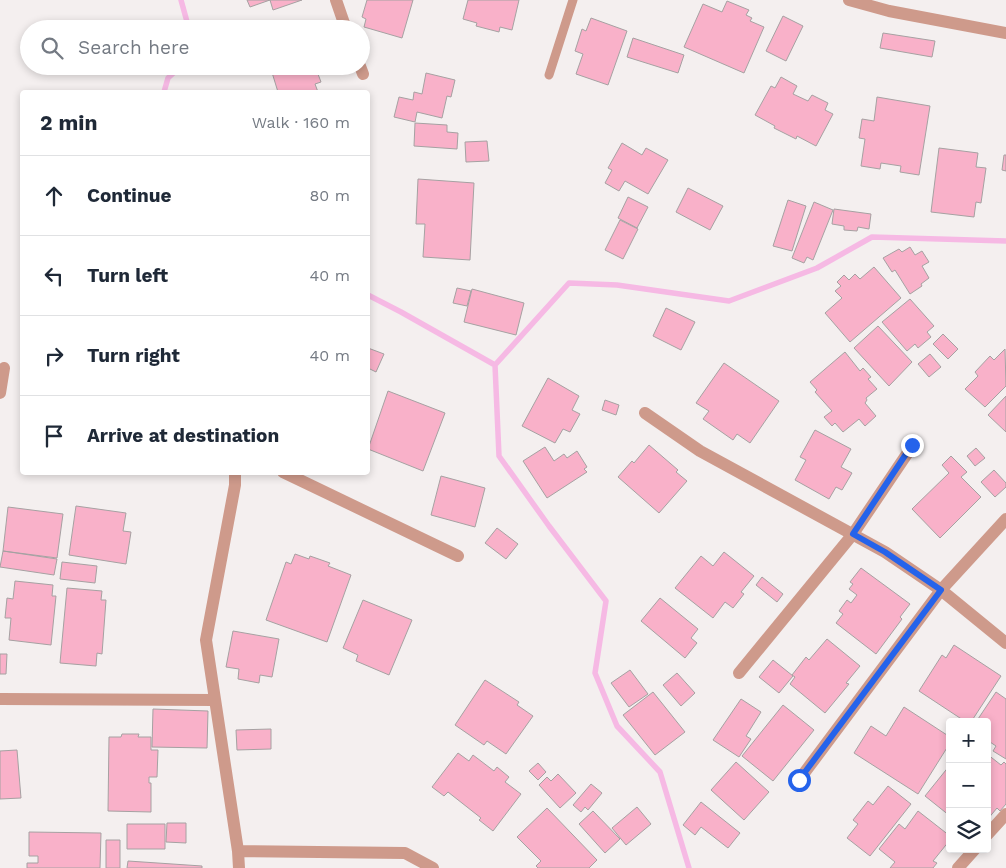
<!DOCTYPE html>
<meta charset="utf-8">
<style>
body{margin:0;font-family:"Work Sans",sans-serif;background:#f2f2f3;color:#1f2937}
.controls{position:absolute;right:15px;bottom:15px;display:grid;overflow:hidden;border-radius:5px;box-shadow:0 2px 8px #0003}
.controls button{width:45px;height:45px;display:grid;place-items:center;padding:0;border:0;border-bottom:1px solid #e0e1e3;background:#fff;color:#1f2937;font:25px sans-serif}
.stop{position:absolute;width:15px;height:15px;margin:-11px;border:4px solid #2563eb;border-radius:50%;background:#fff}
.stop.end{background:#2563eb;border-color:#fff;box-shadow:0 1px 5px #0008}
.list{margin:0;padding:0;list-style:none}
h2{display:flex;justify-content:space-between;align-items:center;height:65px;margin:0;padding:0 20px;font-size:21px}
h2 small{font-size:16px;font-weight:400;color:#747a83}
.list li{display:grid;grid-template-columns:32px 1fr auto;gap:15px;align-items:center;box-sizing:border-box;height:80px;padding:0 20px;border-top:1px solid #e0e1e3}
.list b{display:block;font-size:19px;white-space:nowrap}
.list em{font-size:16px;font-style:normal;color:#747a83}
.icon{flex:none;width:28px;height:28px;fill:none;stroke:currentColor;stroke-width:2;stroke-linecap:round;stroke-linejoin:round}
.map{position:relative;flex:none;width:1006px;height:868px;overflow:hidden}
.search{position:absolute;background:#fff;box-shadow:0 2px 8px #0003;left:20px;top:20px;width:350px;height:55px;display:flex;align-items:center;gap:12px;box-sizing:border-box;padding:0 18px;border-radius:28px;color:#747a83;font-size:19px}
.panel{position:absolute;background:#fff;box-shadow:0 2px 8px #0003;left:20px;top:90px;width:350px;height:385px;border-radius:5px}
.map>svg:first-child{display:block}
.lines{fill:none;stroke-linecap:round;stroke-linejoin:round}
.stream{stroke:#f6b9e4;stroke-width:5.5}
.building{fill:#f9b1c9;stroke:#a6a1a2}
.service{stroke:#ce9a8b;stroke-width:9}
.minor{stroke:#ce9a8b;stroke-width:12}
.route{stroke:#2563eb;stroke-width:6}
</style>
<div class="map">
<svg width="1006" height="868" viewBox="0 0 1006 868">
<rect width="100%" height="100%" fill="#f4efef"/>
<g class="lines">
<!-- stream -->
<path class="stream" d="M181 0 189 29
M164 92 168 78 181 66
M368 295 401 312 495 365
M689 868 660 772 617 726 595 673 606 601 549 526 499 456 495 365 569 283 617 285 729 301 817 268 872 237 1006 241"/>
</g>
<!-- building -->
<path class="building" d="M247 0H302L273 10 270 0 250 7Z
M367 0H413L402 38 364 27 366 19 362 17Z
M468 0H519L512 30 500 27 499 32 476 26 477 23 463 19Z
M727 1 749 10 746 15 752 18 750 21 764 27 744 73 684 47 703 4 722 12Z
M783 16 803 26 786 61 766 51Z
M591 18 627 31 608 85 576 74 583 54 575 51 582 29 586 31Z
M883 33 935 41 932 57 880 48Z
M633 38 684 55 678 73 627 57Z
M270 66H315L321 82 315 84 318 92H278Z
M426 73 455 80 451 97 447 96 442 118 417 112 415 122 394 117 399 97 413 100 414 92 422 94Z
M781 77 797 86 793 94 808 101 812 95 828 103 825 110 833 114 816 146 797 136 796 139 774 128 775 126 755 115 771 86 775 88Z
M877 97 930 106 919 175 900 172 901 166 881 163 880 169 861 166 865 139 859 138 862 119 874 121Z
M415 123 447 125V132L458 133 457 149 414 146Z
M487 141 489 161 466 162 465 142Z
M622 143 642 155 646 148 668 160 648 194 625 181 619 191 605 183 612 170 608 168Z
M939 148 978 153 976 167 986 168 981 203 976 202 974 217 931 212Z
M1004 155H1006V171L1002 170Z
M418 179 474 183 470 260 423 257 425 224H416Z
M688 188 723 206 710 230 676 212Z
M628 197 648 207 637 228 618 218Z
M788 200 806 206 792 251 773 246Z
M814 202 833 210 813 260 807 257 804 263 792 258Z
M834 209 871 214 869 229 858 227 857 231 844 230V226L832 224Z
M620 220 638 229 623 259 605 250Z
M910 247 915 255 922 251 929 262 922 266 929 278 921 284 922 286 910 294 895 270 892 272 883 258 899 249 902 252Z
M874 267 901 298 850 342 825 313 842 298 835 291 841 286 837 282 844 275 849 280 855 274 860 279Z
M457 288 471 291 467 306 453 303Z
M472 289 524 303 516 335 464 322Z
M910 299 934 326 927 332 931 337 918 348 915 344 907 351 882 322Z
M666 308 695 322 681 350 653 336Z
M878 326 912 362 889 386 854 348Z
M943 334 958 349 948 359 933 344Z
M368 348 384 354 376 372 368 368Z
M1005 349 1006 386 985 407 965 389 978 376 975 372 990 356 994 360Z
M845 352 860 371 863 368 871 377 868 379 877 389 866 398 867 400 865 403 876 416 865 426 859 419 843 432 835 423 832 426 824 417 832 411 815 392 817 390 810 382Z
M930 354 941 367 929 377 918 364Z
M724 363 779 401 750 443 737 434 733 440 703 419 709 411 696 403Z
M548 378 579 396 572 410 580 414 570 432 563 429 555 443 522 426Z
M388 391 445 413 423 471 368 449Z
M1006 396V432L988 415Z
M605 400 619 405 616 415 602 410Z
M815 430 851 449 841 467 852 473 842 490 836 487 829 499 795 480 806 460 800 457Z
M649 445 678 470 676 472 687 481 659 513 618 477 632 461 634 463Z
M545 447 554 461 564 454 567 458 577 451 587 467 584 469 587 472 547 498 523 461Z
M976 448 985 458 975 466 967 456Z
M951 456 967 472 961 477 981 497 940 538 912 509 949 473 942 465Z
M994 470 1006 483V487L995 497 981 482Z
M441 476 485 488 475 527 431 515Z
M76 506 126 513 123 531 131 532 126 564 69 555Z
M8 507 63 514 57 558 3 551Z
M497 528 518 544 506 559 485 543Z
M3 551 57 559 54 575 0 567Z
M724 552 754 576 741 592 744 594 733 608 725 602 713 618 675 588 701 556 713 566Z
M295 554 309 559 310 556 330 563 328 566 351 575 327 642 266 620 286 562 291 564Z
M62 562 97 566 95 583 60 579Z
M861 568 910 604 900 617 902 619 876 654 836 623 843 614 839 611 847 600 851 603 857 595 849 589 853 584 850 582Z
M762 577 783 594 777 602 756 585Z
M15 581 53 585 52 596H56L51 645 9 640 11 618H5L7 598 13 599Z
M67 588 102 591 101 600H106L102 654 97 653 96 666 60 663Z
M660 598 698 629 691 638 697 643 685 658 641 621Z
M363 600 412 620 389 675 356 661 358 655 343 648Z
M233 631 279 639 272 677 260 675 259 683 238 679 239 669 226 667Z
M827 639 860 666 846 683 849 684 825 713 790 684 795 677 792 675 806 657 809 660Z
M954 645 1001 676 971 722H966L919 691 942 655 946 658Z
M0 654H7L6 674H0Z
M773 660 793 676 779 693 759 677Z
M630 670 648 694 629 707 611 683Z
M677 673 695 693 681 706 663 685Z
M485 680 519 702 517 705 533 716 506 754 487 741 484 745 455 725Z
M653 692 685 732 655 755 623 715Z
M996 692 1006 699V759L993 751 996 746 987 740V722H976Z
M741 699 761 712 746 736 751 739 739 757 713 740Z
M783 705 814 730 773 781 742 756Z
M904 707 950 737V743L918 794 854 753 871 726 886 736Z
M153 709 208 711 207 748 152 747Z
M271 729V749L237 750 236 730Z
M122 734H139L138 737H151V750H158L157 777H149V783H151V812L108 811 109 737H121Z
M17 750 21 798 0 799V751Z
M458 753 469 761 473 755 494 771 497 767 509 777 505 782 521 794 493 831 479 820 481 818 448 792 444 796 432 787Z
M987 754 1001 765 1004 762 1006 764V804L1000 811 997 808 987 820Z
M736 762 769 792 744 820 711 790Z
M538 763 546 772 538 780 529 771Z
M950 765V816L925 796Z
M558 774 576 793 560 808 539 785 547 777 551 781Z
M591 784 602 793 588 810 585 807 581 812 573 805Z
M888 786 911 804 870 856 847 838 858 824 853 820 868 801 873 805Z
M701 802 740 833 728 848 701 827 695 835 683 825Z
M637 807 651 824 626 845 612 828Z
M547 808 597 860 589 868H538L536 866 541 861 517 837Z
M593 811 620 839 605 853 579 824Z
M918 811 950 836V840L933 861 937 863 933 868H890L895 862 879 849 899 824 905 829Z
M167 823H186V843L166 842Z
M127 824H165V849H127Z
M29 832 101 833 100 868H27V863H38V856H29Z
M106 840H120V868H106Z
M128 861 202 866V868H127Z"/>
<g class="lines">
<!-- service -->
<path class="service" d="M549 75 573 0"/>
<!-- minor -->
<path class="minor" d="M336 0 346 29
M849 0 889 11 1006 33
M360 66 363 74
M0 393 4 368
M645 413 700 451 885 552 941 590 1006 643
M235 472V485L206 640 238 851 239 868
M283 472 458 556
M739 673 853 534 913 445
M0 699 215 700
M799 780 941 590 1006 519
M987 835 1006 814
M238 851 405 853 433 868
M958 868 975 849"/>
</g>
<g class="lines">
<!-- route -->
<path class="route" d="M799 780 941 590 885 552 853 534 912 445"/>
</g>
</svg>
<div class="controls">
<button>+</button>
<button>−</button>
<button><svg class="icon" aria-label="layers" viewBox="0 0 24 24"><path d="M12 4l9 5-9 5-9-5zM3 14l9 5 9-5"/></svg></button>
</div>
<div class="stop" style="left:799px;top:780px"></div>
<div class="stop end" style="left:912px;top:445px"></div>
<div class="search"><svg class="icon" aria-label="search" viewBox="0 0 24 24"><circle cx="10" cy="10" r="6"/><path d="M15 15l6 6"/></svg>Search here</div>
<section class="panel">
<h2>2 min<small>Walk · 160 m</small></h2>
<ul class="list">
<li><svg class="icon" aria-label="ahead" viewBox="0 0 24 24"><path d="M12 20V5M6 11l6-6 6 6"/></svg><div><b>Continue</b></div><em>80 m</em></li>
<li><svg class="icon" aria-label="left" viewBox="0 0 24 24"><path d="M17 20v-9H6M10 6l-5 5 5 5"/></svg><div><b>Turn left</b></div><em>40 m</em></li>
<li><svg class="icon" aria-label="right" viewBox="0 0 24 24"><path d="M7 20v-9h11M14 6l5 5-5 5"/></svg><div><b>Turn right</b></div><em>40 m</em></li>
<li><svg class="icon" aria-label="arrive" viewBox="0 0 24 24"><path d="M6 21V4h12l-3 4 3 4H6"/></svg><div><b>Arrive at destination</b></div></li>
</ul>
</section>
</div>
